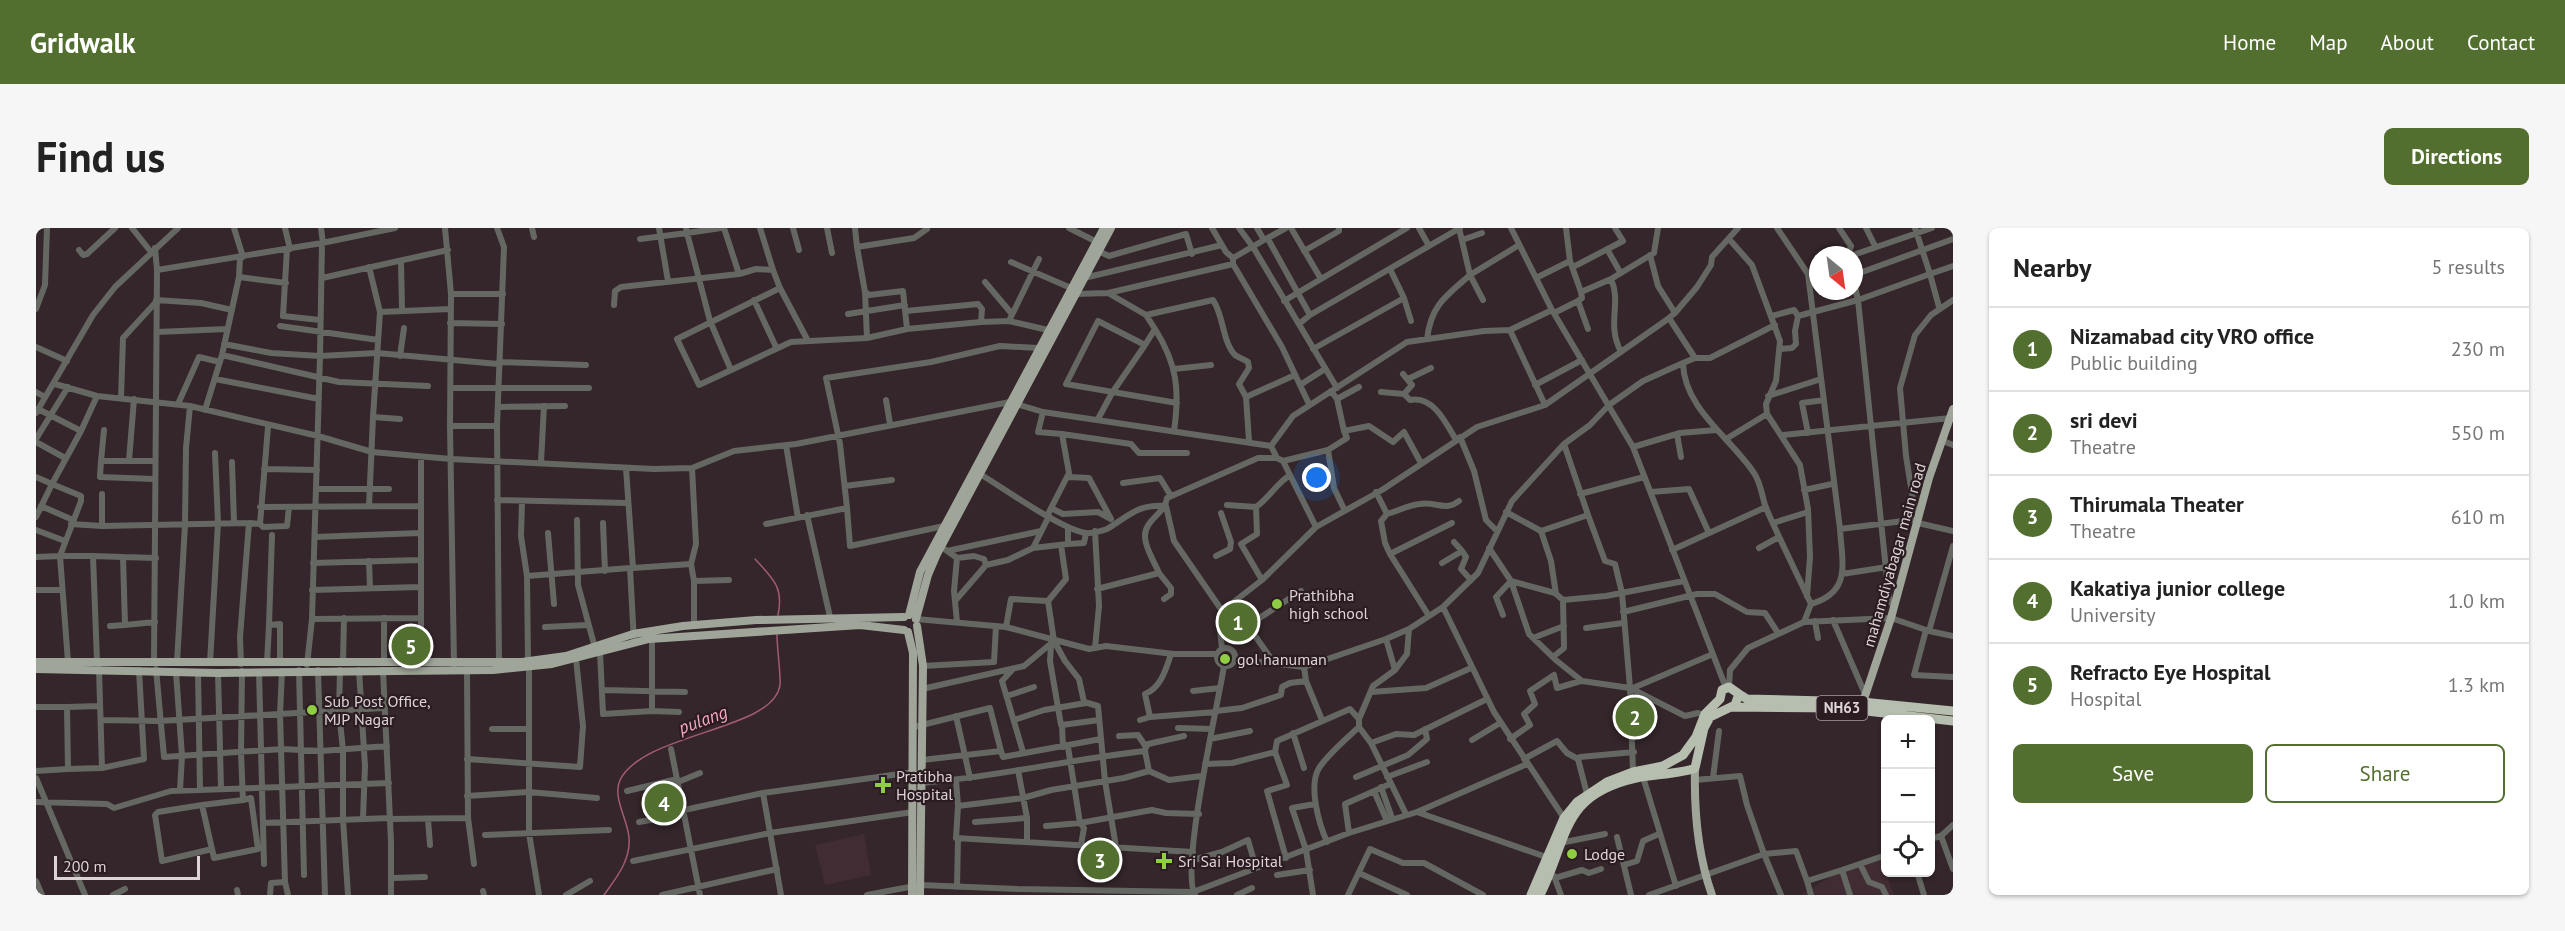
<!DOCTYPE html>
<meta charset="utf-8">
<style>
body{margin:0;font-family:"PT Sans",sans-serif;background:#f6f6f6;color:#222}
.controls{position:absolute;right:18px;bottom:18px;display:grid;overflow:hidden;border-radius:9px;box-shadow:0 2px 4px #0004}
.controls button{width:54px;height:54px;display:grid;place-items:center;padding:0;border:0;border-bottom:2px solid #e0e0e0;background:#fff;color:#222;font:30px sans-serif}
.compass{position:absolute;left:1773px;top:18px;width:54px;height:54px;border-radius:50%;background:#fff;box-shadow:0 2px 4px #0004;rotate:151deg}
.scale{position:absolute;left:18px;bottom:15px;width:146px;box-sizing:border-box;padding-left:6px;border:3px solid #ded4d7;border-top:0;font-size:16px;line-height:21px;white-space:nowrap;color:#ded4d7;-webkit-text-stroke:4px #2a1c21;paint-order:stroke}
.you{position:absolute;left:1281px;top:250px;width:21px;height:21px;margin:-15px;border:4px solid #fff;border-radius:50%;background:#1a73e8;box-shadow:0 0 0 9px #1a73e833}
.badge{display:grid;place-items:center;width:39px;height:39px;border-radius:50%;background:#536f30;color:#fff;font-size:20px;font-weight:700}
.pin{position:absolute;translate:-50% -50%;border:3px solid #fff;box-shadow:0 2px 6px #0006}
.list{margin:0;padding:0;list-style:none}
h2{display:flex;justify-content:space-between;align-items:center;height:78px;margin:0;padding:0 24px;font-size:26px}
h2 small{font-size:20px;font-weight:400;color:#767676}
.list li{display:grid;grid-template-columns:39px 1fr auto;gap:18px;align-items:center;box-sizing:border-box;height:84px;padding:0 24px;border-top:2px solid #e0e0e0}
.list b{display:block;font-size:22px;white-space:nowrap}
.list p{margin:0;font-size:20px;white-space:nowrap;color:#767676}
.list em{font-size:20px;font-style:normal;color:#767676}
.actions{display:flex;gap:12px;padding:18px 24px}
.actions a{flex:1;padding:14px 0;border:2px solid #536f30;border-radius:9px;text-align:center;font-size:21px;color:#536f30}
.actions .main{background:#536f30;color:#fff}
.icon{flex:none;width:33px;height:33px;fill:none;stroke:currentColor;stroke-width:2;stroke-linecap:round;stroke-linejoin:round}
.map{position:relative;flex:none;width:1917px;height:667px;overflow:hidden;border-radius:9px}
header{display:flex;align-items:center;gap:36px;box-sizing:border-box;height:84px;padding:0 30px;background:#536f30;color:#fff}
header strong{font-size:28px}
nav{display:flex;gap:33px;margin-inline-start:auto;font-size:21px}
.intro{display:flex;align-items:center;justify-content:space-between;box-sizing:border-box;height:144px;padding:0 36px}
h1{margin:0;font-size:42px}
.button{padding:15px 27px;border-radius:9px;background:#536f30;color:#fff;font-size:21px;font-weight:700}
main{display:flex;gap:36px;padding:0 36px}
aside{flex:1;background:#fff;border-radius:9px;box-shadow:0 2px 4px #0004}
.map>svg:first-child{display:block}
.built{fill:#412c33}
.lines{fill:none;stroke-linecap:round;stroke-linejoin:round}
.stream{stroke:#a35b75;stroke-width:1.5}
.minor{stroke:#656862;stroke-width:6}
.major{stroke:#9fa699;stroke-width:8}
.highway{stroke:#b6beaf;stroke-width:9}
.poi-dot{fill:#8fcd42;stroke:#2a1c21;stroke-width:2}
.labels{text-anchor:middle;stroke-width:4.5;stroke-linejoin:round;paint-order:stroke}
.shield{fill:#2a1c21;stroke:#a89da0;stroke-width:1.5}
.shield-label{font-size:15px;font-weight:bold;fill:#ded4d7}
.street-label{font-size:16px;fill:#ded4d7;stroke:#2a1c21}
.poi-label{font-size:16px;fill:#ded4d7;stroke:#2a1c21;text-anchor:start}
.water-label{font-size:18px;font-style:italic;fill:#faa7c3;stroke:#2a1c21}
</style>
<header>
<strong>Gridwalk</strong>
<nav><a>Home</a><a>Map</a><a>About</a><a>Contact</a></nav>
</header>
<div class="intro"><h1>Find us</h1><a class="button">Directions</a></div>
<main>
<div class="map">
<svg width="1917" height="667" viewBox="0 0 1917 667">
<rect width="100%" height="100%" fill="#34262a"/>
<!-- built -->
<path class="built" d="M828 606 835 647 789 657 779 617Z
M1844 630 1858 667H1765L1806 642Z"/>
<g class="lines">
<!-- stream -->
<path class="stream" d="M719 331C737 351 748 359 742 387
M568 667C580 650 595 632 593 610 592 592 576 569 584 552 608 504 738 503 744 457 745 447 741 421 741 407"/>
<!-- minor -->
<path class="minor" d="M96 0 115 24
M198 0 207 29
M249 0 254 21
M285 0 287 15
M409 0 415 66 414 198 418 437
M461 0 468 19 461 198 463 435
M496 0 498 9
M623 0 632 53
M685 0 651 5 674 93 695 142
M688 0 703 46
M724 0 737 42
M757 0 763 22
M791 0 796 25
M819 0 821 19
M1033 0 1065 16
M1176 0 1190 24 1197 30V36L1246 119 1273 176
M1203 0 1217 19 1301 160
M1221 0 1228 12 1250 0
M1383 0 1393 18
M1423 0 1434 47 1483 17
M1475 0 1516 82 1597 219 1690 460
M1530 0 1534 33
M1741 0 1772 46 1804 301
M1803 0 1815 18 1812 27
M1830 0 1839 18
M604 11 651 5 650 0
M1232 11 1274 87 1263 96
M1693 11 1716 37 1744 113 1740 153 1730 176 1731 186 1764 237 1772 281 1774 329 1771 368
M1426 12 1446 5
M119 20 121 42
M251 21 247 88 284 92
M1571 21 1584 44
M43 22 47 27 51 26 79 0
M1062 23 1073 28 1150 6 1156 26
M1268 23 1303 3V0
M1614 27 1622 58 1639 85
M1817 27 1896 0
M204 30 203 49 250 55
M1197 30 1228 12
M365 33 366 82
M975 34 1035 60
M333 39 344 84 337 189
M1537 39 1587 13 1579 0
M1354 41 1368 70
M1772 46 1782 41
M1818 47 1917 11
M286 50 412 22
M1048 50 1186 17
M1500 50 1534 33 1545 64
M1285 51 1371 0
M1575 51C1586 75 1570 96 1585 124
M949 54 976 86
M829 64 833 67 867 63 871 101
M1072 65 1110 87 1177 72C1188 88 1186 113 1199 127 1203 130 1208 131 1212 134L1213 140 1203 156 1210 169 1259 147
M415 66H467
M1039 66 1072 65 1197 36
M120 72 165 75 196 82
M718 72 740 119
M1248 73 1285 51 1255 0
M578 77 579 63 585 59 703 46 720 41 737 42 744 60
M1903 79 1894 46 1917 38
M0 81 9 57 11 0
M870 83 942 76 946 81 945 94
M344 84 414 81
M1518 85 1542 73
M812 86 869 77
M1110 87 1119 101
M1274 87 1424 0
M1736 88 1758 82 1762 88
M1633 90 1659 130 1647 135C1648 181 1695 210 1718 245 1725 255 1726 269 1730 280 1744 312 1760 344 1775 376
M973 93 1003 31
M414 95 466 96
M244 98 342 112
M1552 101 1542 73 1546 70 1545 64 1575 51 1618 25 1622 0
M1474 102 1509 177
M121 104 191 101
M831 110 829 64 821 19 878 10 891 1
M1391 111C1395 77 1410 68 1434 47L1447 72
M772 113 744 60 641 111 663 157 755 114 831 110 871 101 945 94 973 93 1012 102
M188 116 235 125 284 128 286 15 359 0
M1109 117 1119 101C1141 136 1144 162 1138 203
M0 119 31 133
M1277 121 1368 70 1375 93
M1744 121 1756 120 1760 116 1759 103 1762 88 1822 72 1818 54
M186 127 303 154 392 158
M364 128 368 100
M1659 130H1674L1739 97
M463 134 550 137
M1138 141 1175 137
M1367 146 1376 157 1368 166
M179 151 283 171
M1372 151 1395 140
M19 156 61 168 154 178 282 208 336 224 415 231 618 241 656 240 698 223 760 216 974 174 1007 184 1235 218 1257 188 1371 114 1448 103 1474 102 1516 82
M1264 157 1289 141
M1499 157 1546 132
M415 160H553
M1295 163 1301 171 1308 203 1333 198 1357 214 1368 204 1385 235
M0 164 9 169
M1345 164 1368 166 1374 172C1397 167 1410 195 1420 212
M1732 168 1785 151
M1210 169 1213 213
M85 170 87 110 120 74
M1301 171 1323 159
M850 172 854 196
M142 176 163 129 184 134
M462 179 529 178
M169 182 186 127 203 49
M1007 184 1002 204 1026 206
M0 185 57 87 79 59 142 0
M1062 191 1076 165 1109 117 1062 93 1030 156 1141 175
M414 198H461
M45 203 61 168
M1772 205 1766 175 1788 172
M1641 206 1645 229
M1747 207 1835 198 1822 72 1894 46 1879 0
M1424 209 1438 243 1450 292 1461 303
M0 211 32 159
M1690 211 1731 186
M1907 213 1917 217
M0 214 29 230
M750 217 762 290
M1235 218 1241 230 1247 233 1280 299
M1597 219 1644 205 1680 202
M1292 222 1298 260 1308 281
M65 233 68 202
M93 233 98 171
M1247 233 1292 222 1311 210 1308 203
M196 234 198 295
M505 234 508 178
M590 240 597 340H594L598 414
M228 241 281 242
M944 246C969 261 1023 300 1049 305 1054 306 1066 303 1071 301 1093 288 1101 276 1130 278L1138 313 1189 387 1184 402 1186 421
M0 249 16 256 45 203 2 181
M1032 249 1053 250 1075 291
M118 251 64 249 65 233H118
M1087 255 1124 250 1135 268
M809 258 856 252
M280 261H353
M1768 262 1796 256
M1340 264 1351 286 1345 293 1349 315 1354 326 1393 388
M1615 264 1653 261 1673 305
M1544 266 1608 249
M461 272 591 275
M486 273 485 308 491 348 492 433
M1191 277 1220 279
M5 278 37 292
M333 278 337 189 364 191
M224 279 384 278
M811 280 804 216 790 150 895 134 964 118 1002 120
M1015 280 1027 286 1062 284 1073 290
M1470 284 1505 303 1552 287 1528 216
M1012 286 1033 245 1026 206 1095 216 1103 225H1151
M1351 286C1362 283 1373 277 1384 276 1399 273 1409 284 1423 273
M771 287 794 389
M1883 287 1878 278 1870 228 1864 160 1879 107 1895 87 1917 72
M0 289 16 256 45 268V273L24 328 0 329
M541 292 542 357 559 420
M567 295 569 343
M1737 295 1772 284
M1882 295 1917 303
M35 296 66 298 213 295
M224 296 227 299 251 298 253 279
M730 296 811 280 814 318 908 298
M66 298V266
M0 302 29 313
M1505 303 1515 333 1520 366
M512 305 518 376
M236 307 233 397 244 396V434
M279 309 384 305
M1418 314 1426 323
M1032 316 1048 315 1050 305
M997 320 1032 316V299
M1453 320 1475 353 1519 365 1527 372 1570 368 1648 353
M1723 320 1743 309
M910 322 921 330 918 363 921 394
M1636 322 1730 279
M911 323 1005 303
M1354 326 1416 295
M57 328 87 329
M1180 328 1194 321 1195 314 1185 285
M333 333 334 360
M277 335 384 332
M1406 335 1426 323 1430 329 1425 341 1435 352
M655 336 660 316 656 240
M950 337 972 332 997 320 1013 288
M597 340 655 336 658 353
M1123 345 1135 360V366L1128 371
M1806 346 1851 339
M491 348 594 340
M1226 352 1205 316 1221 306 1220 279C1234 269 1239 257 1254 247
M1061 361 1123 345C1119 335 1109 320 1109 309 1108 292 1129 286 1131 270L1222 230H1241
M0 362H26
M276 362 384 359
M919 373 950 337 948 331 938 328 921 330
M1012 373 1018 413 1029 433 1043 451 1048 474 1062 478 1069 553 1080 619
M1407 379 1458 484 1528 590
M1858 380 1853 370 1835 198 1915 190
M1186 383 1226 352 1280 299 1346 262 1441 199 1509 177 1629 93 1639 85 1661 59 1675 37 1676 29 1702 0
M1587 384 1661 366H1679L1711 384 1729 385 1742 405
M1189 387 1217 405 1234 429V433
M1467 387 1460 369 1475 353 1493 406 1521 433 1546 453 1594 460 1586 365 1579 336 1569 333 1552 287
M348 390V435
M276 391 384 390
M880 391 970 399 1053 421 1070 418 1138 426H1182
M1797 392 1829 466
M1779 393 1782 410
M1768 394 1775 376C1816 364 1806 335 1804 301L1883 291
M89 397 119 394
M658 397V353L693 352
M74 398 89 397 87 329 120 330
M509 399 552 397
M970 399 975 371 1012 373 1030 351 1025 317
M1208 400 1265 363
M1550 400 1587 395
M1890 402 1878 447 1917 449
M1893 403 1917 318
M1497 410 1528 398
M616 411V483
M1350 411 1373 401
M1015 417 1014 433 1025 497
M1059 420 1063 378 1059 303
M1181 429a9 9 0 1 1 18 0a9 9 0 1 1-18 0Z
M564 424 567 486 616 483 643 484
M1517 429 1528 420 1527 372
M1199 431 1268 439 1350 411 1359 442 1371 426 1373 401 1407 379 1442 345 1476 273 1528 216 1554 197 1573 177 1607 153 1647 135
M32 434 24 328H57L61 433
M118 434 121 42 286 15
M141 434 149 297 150 220 154 178
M307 434 308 390
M174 435 182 295 179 225
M231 435 233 397
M385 435V229
M205 436 204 409 213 295 224 296 232 199
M271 437 276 391 284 128 341 125 462 136
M887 438 958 434 960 398
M63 441 66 540 32 541 31 479 64 478
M120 441 128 529 246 521 285 523 351 518
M977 441 966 453 987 524
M263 442 268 647
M282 442 289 667
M304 442 303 484 307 522V591L312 667
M323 442 329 538 327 590
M347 442 355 614V667
M1359 442 1337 458 1323 491V499L1335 515 1370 586
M206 443 205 525 207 572 215 570 222 621 178 630 166 577 207 572
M246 443 244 486 249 654 252 667
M140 444 146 528 144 562
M162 444 164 561
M223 444 228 636
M182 445 185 560
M1270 453 1286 492
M1693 459 1694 442 1712 420 1768 394 1855 390 1893 403 1917 408
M1597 460 1677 426
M886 461 988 438 1018 413
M567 462 649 464
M1157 463 1184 460
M1335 464 1390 460 1435 440
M971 468 998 459
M0 479H31
M1180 483 1206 480 1245 467 1246 459 1254 455 1270 453 1268 439
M920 488 934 550
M1114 489 1180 484
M66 492 123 493 347 480
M978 492 1008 482 1050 475
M1104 492 1114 489 1109 466C1125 460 1130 441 1135 426
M878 499 954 480 965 523
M1142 500 1176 501
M456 501H493
M1257 505 1268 540
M1083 508 1102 507 1110 519
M1174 511 1214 503
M1474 511 1494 497 1488 486 1499 476 1494 463 1518 447 1521 460 1545 453
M1436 512 1464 495
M1335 515 1360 506 1378 507 1451 471
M1027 519 1026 497 1063 492
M1032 519 1044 595 1048 600 1045 617
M635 521 664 667
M1108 523 1112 516 1148 508
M1239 524 1241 513 1314 481 1323 491
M431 531 544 539 547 498 540 431
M1488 531 1521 513 1531 525 1542 531
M886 532 965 523 967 529 1065 511
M1169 536 1196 535 1239 524 1251 557 1231 563 1250 630
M66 540 108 531 103 442
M982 542 991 590V614
M0 543 32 541
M1597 544 1594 460 1649 488 1662 485 1672 488
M1320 549 1372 527 1391 511 1389 501
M1351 549 1391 534
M1607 549 1640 658
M0 550 49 667
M1677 550 1683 503
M920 552 922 578
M1659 552 1704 548 1711 577 1728 626 1760 623 1771 653 1806 642 1814 667
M642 554 664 545
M886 555C961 549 1035 531 1109 523L1113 543
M1345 559 1356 590
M591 563 641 551
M1338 563 1351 593
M727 565 745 667
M1551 566 1542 531 1544 529 1598 524
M431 568 493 564V439
M0 574 71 576 78 580 135 563 353 555
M166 577 122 584 119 587 126 633 176 621
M648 582 727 565 878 544
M1381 584 1491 536
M432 590 438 636
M354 591 432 590 431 442
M392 591 394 617
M603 594 648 586
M939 594 991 590
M227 595 354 590
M1010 598 1044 595 1116 582 1130 585 1163 586
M1313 605 1309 576 1354 556
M449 607 573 602
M1905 608 1917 597
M1581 609 1595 667
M1894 611 1905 608 1917 641
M1291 614C1283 596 1272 558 1283 540 1293 525 1310 511 1323 499
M1524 615 1569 606
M1157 624 920 610 922 578 987 570 1015 562 1088 550 1113 543 1133 552 1166 548
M1157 632 1186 624 1212 612 1220 640
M597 633 734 605 877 584
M1824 636 1833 654 1846 659 1850 667
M1588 637 1601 633 1607 613 1623 606
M1806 642 1850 627
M1881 644 1888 667
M1323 645 1371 667
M1241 647 1274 642
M1518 648 1525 667
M357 650 389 649
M1519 650 1546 642 1553 645 1565 641
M0 653 6 667
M1771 653 1775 667
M921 659 922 610
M201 662 202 667
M447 663 448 667
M77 667 89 661
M234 667 235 655 249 654
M503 667 493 605V564L561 570
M530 667 554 653
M626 667 741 641
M831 667 884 657 982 661 1157 664 1313 605 1381 584 1513 630
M1159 667C1144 640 1182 477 1188 438
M1201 667 1216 660
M1277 667 1270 622 1256 580 1279 576
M1312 667 1334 621 1367 635H1388L1447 667
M1613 667 1728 626 1745 667"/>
<!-- major -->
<path class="major" d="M873 387 884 344 1068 0
M880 391 892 347 901 326 1075 0
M881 398 887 438 884 667
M872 404 877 425 876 667
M0 434H486L530 428 597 406 647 398 720 392 868 389
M0 441 182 445 457 442 516 436 613 411 824 397 868 402
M1826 477 1855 390 1893 250 1917 181
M1659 540C1658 581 1662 628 1676 667"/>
<!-- highway -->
<path class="highway" d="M1703 466 1711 471 1826 474 1917 483
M1695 479 1805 480 1917 493
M1495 667 1528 590 1541 574 1571 554 1597 544 1627 538 1647 527 1660 509 1669 486 1684 471 1686 462 1693 459 1703 466 1699 477 1674 489 1668 500 1659 540C1650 545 1613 547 1600 550 1524 567 1533 610 1504 667"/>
</g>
<!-- markers -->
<g class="poi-dot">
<circle cx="1241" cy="376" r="6"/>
<circle cx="1189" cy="431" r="6"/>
<circle cx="276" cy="482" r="6"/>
<path d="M844 548h6v6h6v6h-6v6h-6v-6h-6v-6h6z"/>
<circle cx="1536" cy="626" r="6"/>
<path d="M1125 624h6v6h6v6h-6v6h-6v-6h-6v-6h6z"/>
</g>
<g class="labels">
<!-- shield labels -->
<rect class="shield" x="1780.5" y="468" width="51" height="24" rx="4.5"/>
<g class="shield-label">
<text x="1806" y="485">NH63</text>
</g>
<!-- street labels -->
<g class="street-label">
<text transform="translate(1858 327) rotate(-74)" y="6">mahamdiyabagar main road</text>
</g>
<!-- poi labels -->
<g class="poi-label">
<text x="1253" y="373">Prathibha<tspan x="1253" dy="18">high school</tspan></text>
<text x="1201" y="437">gol hanuman</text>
<text x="288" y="479">Sub Post Office,<tspan x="288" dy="18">MJP Nagar</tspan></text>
<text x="860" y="554">Pratibha<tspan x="860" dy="18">Hospital</tspan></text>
<text x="1548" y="632">Lodge</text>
<text x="1142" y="639">Sri Sai Hospital</text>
</g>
<!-- water labels -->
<g class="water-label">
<text transform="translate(667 492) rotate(-20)" y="6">pulang</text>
</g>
</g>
</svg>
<div class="controls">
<button>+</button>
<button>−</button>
<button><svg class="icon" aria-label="locate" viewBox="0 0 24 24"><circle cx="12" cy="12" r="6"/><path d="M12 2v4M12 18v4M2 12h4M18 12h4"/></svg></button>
</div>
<svg class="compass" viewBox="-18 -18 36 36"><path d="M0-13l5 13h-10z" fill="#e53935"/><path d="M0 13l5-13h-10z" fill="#767676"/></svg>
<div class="scale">200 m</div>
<div class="you"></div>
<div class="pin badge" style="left:1202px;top:394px">1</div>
<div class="pin badge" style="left:1599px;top:489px">2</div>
<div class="pin badge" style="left:1064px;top:632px">3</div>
<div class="pin badge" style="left:628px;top:575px">4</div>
<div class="pin badge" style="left:375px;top:418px">5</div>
</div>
<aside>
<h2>Nearby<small>5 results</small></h2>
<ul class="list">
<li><span class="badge">1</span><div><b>Nizamabad city VRO office</b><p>Public building</p></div><em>230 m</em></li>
<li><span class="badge">2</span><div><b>sri devi</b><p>Theatre</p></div><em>550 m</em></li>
<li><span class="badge">3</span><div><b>Thirumala Theater</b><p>Theatre</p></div><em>610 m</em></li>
<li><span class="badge">4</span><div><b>Kakatiya junior college</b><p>University</p></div><em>1.0 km</em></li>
<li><span class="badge">5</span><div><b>Refracto Eye Hospital</b><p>Hospital</p></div><em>1.3 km</em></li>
</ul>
<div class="actions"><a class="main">Save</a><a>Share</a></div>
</aside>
</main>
